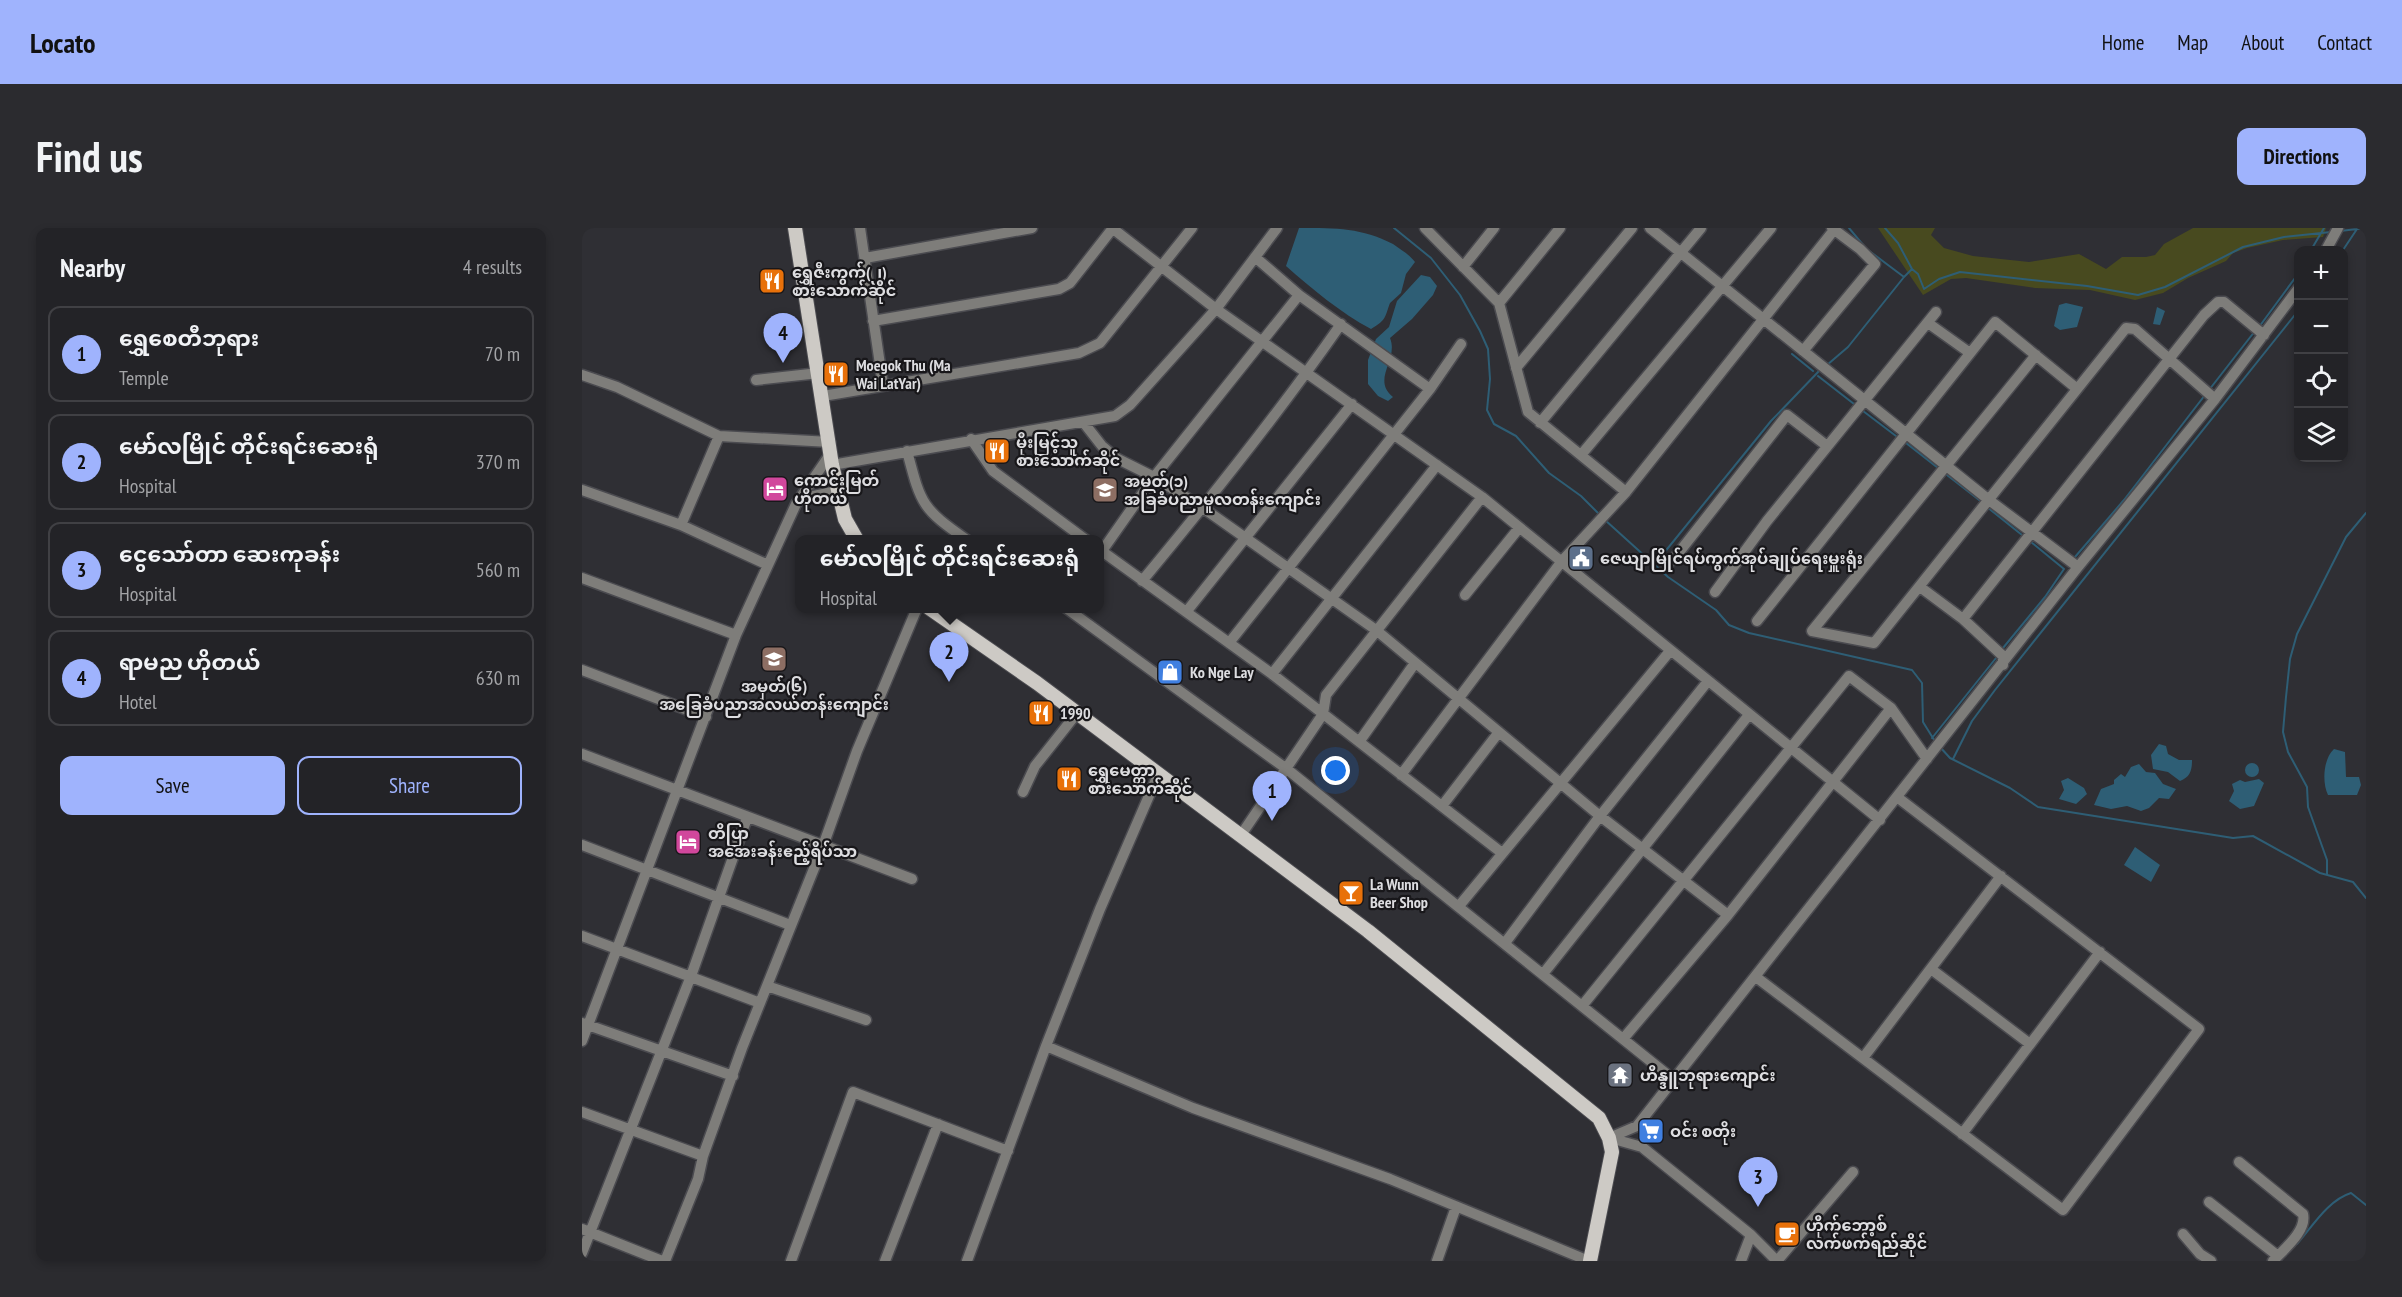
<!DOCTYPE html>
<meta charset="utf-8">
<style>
body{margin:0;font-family:"PT Sans Narrow","Noto Sans Myanmar",sans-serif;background:#2b2b2f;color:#f1f3f6}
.controls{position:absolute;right:18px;top:18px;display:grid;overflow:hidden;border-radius:12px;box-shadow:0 3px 9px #0003}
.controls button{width:54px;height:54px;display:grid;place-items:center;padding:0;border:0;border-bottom:2px solid #404044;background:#232327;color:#f1f3f6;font:30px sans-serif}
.you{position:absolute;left:754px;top:543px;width:21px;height:21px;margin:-15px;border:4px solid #fff;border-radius:50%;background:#1a73e8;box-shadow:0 0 0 9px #1a73e833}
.badge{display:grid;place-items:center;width:39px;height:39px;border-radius:50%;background:#9fb3fd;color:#111;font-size:20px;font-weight:700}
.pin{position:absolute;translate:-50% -50px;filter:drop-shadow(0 2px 3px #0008)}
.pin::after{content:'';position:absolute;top:32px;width:21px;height:18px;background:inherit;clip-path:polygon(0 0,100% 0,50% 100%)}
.popup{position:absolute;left:213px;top:307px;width:309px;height:78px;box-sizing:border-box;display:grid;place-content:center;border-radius:12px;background:#232327;filter:drop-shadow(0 2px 4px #0005);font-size:20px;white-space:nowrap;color:#a3a4a7}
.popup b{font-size:22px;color:#f1f3f6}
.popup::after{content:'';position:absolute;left:50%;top:100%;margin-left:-12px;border:12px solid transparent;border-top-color:#232327}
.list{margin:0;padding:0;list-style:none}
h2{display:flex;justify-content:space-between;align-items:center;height:78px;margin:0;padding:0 24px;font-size:26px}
h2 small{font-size:20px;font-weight:400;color:#a3a4a7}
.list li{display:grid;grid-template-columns:39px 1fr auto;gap:18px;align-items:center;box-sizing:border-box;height:96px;margin:0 12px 12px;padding:0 12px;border:2px solid #404044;border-radius:12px}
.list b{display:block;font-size:22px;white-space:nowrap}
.list p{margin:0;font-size:20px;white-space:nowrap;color:#a3a4a7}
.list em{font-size:20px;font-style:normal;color:#a3a4a7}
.actions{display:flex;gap:12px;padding:18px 24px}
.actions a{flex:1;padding:14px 0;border:2px solid #9fb3fd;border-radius:12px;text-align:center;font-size:21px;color:#9fb3fd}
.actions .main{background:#9fb3fd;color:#111}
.icon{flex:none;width:33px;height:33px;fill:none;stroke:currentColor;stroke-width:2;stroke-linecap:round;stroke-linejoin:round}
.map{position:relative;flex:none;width:1784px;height:1033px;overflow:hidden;border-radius:12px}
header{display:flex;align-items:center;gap:36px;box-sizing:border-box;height:84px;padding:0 30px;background:#9fb3fd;color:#111}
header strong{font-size:28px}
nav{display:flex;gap:33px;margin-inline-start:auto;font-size:21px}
.intro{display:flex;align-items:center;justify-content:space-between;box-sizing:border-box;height:144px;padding:0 36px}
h1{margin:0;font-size:42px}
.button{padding:15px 27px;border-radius:12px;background:#9fb3fd;color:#111;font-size:21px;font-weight:700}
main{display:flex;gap:36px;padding:0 36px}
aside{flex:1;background:#232327;border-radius:12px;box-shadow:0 3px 9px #0003}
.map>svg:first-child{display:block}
.green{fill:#484a1f}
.water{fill:#2e5e75}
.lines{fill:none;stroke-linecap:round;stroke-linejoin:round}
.stream{stroke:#2e5e75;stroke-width:2}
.minor-casing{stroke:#4b4b50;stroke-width:13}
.major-casing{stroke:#4b4b50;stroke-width:16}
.minor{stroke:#7e7d7a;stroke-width:10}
.major{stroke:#cdcac5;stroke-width:14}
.labels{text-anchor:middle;stroke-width:4.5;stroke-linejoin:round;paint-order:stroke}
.poi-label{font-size:16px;font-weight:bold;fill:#dddde0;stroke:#18171a;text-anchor:start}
</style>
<header>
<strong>Locato</strong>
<nav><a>Home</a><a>Map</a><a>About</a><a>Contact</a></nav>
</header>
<div class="intro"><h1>Find us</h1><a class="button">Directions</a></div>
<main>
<aside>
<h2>Nearby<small>4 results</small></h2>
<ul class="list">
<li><span class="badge">1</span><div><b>ရွှေစေတီဘုရား</b><p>Temple</p></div><em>70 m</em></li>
<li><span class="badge">2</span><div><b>မော်လမြိုင် တိုင်းရင်းဆေးရုံ</b><p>Hospital</p></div><em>370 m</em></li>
<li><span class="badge">3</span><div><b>ငွေသော်တာ ဆေးကုခန်း</b><p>Hospital</p></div><em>560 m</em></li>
<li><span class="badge">4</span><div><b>ရာမည ဟိုတယ်</b><p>Hotel</p></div><em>630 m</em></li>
</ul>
<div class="actions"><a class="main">Save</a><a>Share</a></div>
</aside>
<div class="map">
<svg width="1784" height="1033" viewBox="0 0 1784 1033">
<rect width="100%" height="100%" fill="#2f2f34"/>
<!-- green -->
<path class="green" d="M1296 0H1353L1349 7 1362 20 1391 28 1447 34 1497 26 1524 41 1540 29H1564L1573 27 1582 16 1611 0H1744L1741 9 1701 12 1665 20 1651 25 1644 33 1606 50 1581 65 1553 72 1508 62 1453 60 1384 50 1369 51 1341 67Z"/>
<!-- water -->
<path class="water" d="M717 0C755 0 780 0 811 16 819 22 827 26 833 34L824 46 819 65 808 75C803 88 805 92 789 101 759 85 730 61 704 38Z
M839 47 848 49 855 58 851 67 830 91 808 110C817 132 789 151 811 169L806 173 796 168 786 156V132L794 111 807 99 815 73Z
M1484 75 1501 79 1495 99 1478 102 1472 98 1477 77Z
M1575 79 1583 83 1578 97 1571 96Z
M1577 516 1584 518 1586 526 1597 532H1610C1610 543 1608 549 1598 553L1586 544 1571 541 1569 527Z
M1752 521 1763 524 1764 549H1777L1779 557 1775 567H1746C1740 555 1741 531 1752 521Z
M1663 542a7 7 0 1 1 14 0a7 7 0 1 1-14 0Z
M1557 536 1564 544 1573 545 1581 556 1594 561 1587 571 1577 570 1567 580 1559 583 1545 578 1529 581 1512 577 1519 561 1532 556V552L1539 546 1543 549 1549 539Z
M1486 550 1502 560 1505 566 1494 576 1477 571 1482 562 1479 553Z
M1677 551 1682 555 1672 578 1658 581 1647 573 1652 563 1650 556 1658 552 1663 554Z
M1553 619 1578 637 1569 654 1542 637Z"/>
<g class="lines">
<!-- stream -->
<path class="stream" d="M812 0 849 30 878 67 898 103 906 121 908 151 905 182 912 196 934 208 967 245 999 268 1019 288
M1267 0 1282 18
M1303 0 1316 15 1330 41
M1758 3 1784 0
M1286 22 1322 49 1330 41 1336 46 1342 61 1357 51 1378 44 1505 58 1556 67 1583 59 1661 19 1702 9 1749 4
M1729 22 1742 0
M1761 22 1775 1
M1677 99 1716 46
M1210 126 1231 143
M1245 137 1266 119 1322 49
M1236 148 1272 176
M1627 162 1673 103
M1281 183 1314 208
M1324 215 1356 240
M1365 247 1401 275
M1405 279 1440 307
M1023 292 1086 349 1134 382 1147 397 1167 405 1330 442 1340 455 1341 494 1354 515
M1493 329 1542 272 1623 167
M1073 336 1189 193 1238 142
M1421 420 1463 369 1482 341 1449 314
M1350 510 1414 430
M1358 519 1368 530 1428 560 1456 579 1651 610 1671 608 1738 645 1771 654 1784 670
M1371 531 1390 493 1413 462 1716 83
M1745 646V632L1726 579 1725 559 1706 524 1701 504 1704 469 1708 431 1715 406 1764 309 1784 285
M1715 1016C1730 999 1746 972 1769 965L1784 977"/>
<defs>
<path id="minor" d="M278 0 301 157
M530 0 634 81 900 269 1298 592
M843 0 917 75 946 184 1044 264
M1068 0 1407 272 1496 339
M1744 22 1756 0
M673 29 717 67 848 161
M283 30 450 0
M881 39 912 0
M917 75 978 0
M291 93 477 61 488 55 531 0
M1346 95 1388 125
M1221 123 1293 36 1278 21 1250 0
M1454 127 1230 403 1292 415 1544 100 1553 101 1633 171
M934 140 1050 0
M0 147 35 159 137 208 248 214
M174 152 237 145
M241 168 497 125 518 115 610 0
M502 195 520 218 534 230 572 249 621 280 794 402 1018 588 1146 687
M958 195 1119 0
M389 211 411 243 504 312
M325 223C339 276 339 280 385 312
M999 227 1189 0
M250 237 533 188 548 177 634 81 695 0
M0 262 99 297 186 337
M218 271 255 263
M99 297 137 208
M517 321 690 446 920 625
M520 323 572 249 717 67
M1091 332 1205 187 1245 218
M0 350 154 407
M560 353C629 270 697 185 759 96
M1338 359 1381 391 1421 428V437
M1133 364 1185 293 1354 84
M883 367 937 300
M484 380 706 542 1092 852
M605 383 770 176
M1381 391 1622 87 1636 74H1642L1682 107
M1175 393 1413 94 1494 160
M647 415 848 161 879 116
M0 442 124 489
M690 446 855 237
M777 514 833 435
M0 526 330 651
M819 547 980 333 1044 264 1252 2
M441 564 453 538 495 485
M860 578 917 504
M659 607 741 486 744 467 900 269
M0 617 208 697
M877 678 1088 423
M0 708 178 775
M923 715 1018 588 1126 453
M1349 741 1448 816
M961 746 1166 488
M1174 749 1481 982 1617 801 1315 569
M185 758 284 792
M1000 778 1267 448 1309 480 1345 531
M0 795 151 848
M1041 811 1146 687 1309 480
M0 813 154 407 214 276 249 225
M464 818 611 880 808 951 1007 1033
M1281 830 1419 648
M0 884 121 928
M1380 906 1518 724
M1027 910 1055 898 1496 339 1633 171 1716 61
M1028 910 1060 919 1169 1007 1195 1033
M1657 934 1721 986C1725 1003 1702 1021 1691 1033
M1627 974 1696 1028
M0 1001 80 1033
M1601 1006 1618 1026 1629 1033
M0 1025 109 748 165 590
M83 1033 116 951 121 928 160 820 241 618 275 523 335 380
M209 1033 271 864 426 923
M303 1033 356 896
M385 1033 464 818 518 681 576 547
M855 1033 874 979
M1159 1033 1169 1007
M1195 1033 1271 944"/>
<path id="major" d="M213 0 250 237 263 291 275 312
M347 380 455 455 786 703 1017 890 1027 910 1030 924 1008 1033"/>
</defs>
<!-- minor casing -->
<use href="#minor" class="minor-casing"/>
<!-- major casing -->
<use href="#major" class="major-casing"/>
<!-- minor -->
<use href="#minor" class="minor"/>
<!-- major -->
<use href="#major" class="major"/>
</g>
<!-- icons -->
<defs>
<symbol id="restaurant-square" viewBox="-11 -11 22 22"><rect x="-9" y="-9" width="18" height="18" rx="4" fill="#e8710a" stroke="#18171a"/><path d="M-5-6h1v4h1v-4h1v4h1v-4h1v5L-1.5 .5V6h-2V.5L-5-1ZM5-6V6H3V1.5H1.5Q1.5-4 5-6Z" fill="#fff"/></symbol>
<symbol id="hotel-square" viewBox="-11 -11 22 22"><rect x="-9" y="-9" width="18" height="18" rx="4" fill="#d1479c" stroke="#18171a"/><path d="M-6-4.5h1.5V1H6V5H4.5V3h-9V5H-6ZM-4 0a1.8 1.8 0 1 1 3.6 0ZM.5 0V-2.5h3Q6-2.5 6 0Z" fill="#fff"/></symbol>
<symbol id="school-square" viewBox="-11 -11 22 22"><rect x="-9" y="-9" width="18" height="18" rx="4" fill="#8d6e63" stroke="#18171a"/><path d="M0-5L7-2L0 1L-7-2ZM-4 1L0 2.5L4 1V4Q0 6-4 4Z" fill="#fff"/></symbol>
<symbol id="civic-square" viewBox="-11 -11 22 22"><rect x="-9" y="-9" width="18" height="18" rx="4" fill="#5c6f8a" stroke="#18171a"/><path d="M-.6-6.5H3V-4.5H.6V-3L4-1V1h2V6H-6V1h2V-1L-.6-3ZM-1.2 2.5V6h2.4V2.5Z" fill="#fff"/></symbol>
<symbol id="shop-square" viewBox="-11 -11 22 22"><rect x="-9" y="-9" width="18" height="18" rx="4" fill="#3f7fe0" stroke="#18171a"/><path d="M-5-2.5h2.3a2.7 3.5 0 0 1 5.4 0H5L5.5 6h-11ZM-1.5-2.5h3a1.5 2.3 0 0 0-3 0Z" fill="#fff"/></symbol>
<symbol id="bar-square" viewBox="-11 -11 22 22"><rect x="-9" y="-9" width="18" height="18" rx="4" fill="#e8710a" stroke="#18171a"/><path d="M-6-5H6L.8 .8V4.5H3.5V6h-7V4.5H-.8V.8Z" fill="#fff"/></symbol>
<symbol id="temple-square" viewBox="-11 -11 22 22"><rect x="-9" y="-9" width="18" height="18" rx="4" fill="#6b7280" stroke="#18171a"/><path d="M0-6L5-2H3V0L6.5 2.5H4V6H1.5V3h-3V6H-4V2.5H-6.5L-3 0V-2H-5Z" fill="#fff"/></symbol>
<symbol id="supermarket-square" viewBox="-11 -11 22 22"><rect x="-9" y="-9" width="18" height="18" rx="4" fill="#3f7fe0" stroke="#18171a"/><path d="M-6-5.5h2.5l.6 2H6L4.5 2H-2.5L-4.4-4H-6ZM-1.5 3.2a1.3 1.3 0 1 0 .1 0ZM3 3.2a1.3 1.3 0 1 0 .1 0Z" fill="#fff"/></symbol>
<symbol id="cafe-square" viewBox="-11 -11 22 22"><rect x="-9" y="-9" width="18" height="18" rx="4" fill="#e8710a" stroke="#18171a"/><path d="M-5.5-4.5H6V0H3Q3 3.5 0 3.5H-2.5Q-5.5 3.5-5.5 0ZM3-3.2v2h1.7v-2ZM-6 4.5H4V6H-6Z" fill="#fff"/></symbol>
</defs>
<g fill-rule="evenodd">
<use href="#restaurant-square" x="175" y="38" width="30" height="30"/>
<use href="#restaurant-square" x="239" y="131" width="30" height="30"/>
<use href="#restaurant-square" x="400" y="208" width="30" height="30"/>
<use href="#hotel-square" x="178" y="246" width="30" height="30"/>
<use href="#school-square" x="508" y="247" width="30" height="30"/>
<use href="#civic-square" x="984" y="315" width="30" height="30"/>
<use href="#school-square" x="177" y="416" width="30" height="30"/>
<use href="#shop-square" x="573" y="429" width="30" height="30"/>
<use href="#restaurant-square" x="444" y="470" width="30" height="30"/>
<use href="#restaurant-square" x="472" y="536" width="30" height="30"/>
<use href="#hotel-square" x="91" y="599" width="30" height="30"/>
<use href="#bar-square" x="754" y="650" width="30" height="30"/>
<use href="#temple-square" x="1023" y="832" width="30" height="30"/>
<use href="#supermarket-square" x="1054" y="888" width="30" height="30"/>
<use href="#cafe-square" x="1190" y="991" width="30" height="30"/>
</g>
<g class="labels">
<!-- poi labels -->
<g class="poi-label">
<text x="210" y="50">ရွှေဇီးကွက်(၂)<tspan x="210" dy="18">စားသောက်ဆိုင်</tspan></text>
<text x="274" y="143">Moegok Thu (Ma<tspan x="274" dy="18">Wai LatYar)</tspan></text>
<text x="434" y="220">မိုးမြင့်သူ<tspan x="434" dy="18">စားသောက်ဆိုင်</tspan></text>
<text x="212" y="258">ကောင်းမြတ်<tspan x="212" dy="18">ဟိုတယ်</tspan></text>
<text x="542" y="259">အမှတ်(၁)<tspan x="542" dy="18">အခြခံပညာမူလတန်းကျောင်း</tspan></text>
<text x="1018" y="336">ဇေယျာမြိုင်ရပ်ကွက်အုပ်ချုပ်ရေးမှူးရုံး</text>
<text x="608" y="450">Ko Nge Lay</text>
<text x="192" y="464" text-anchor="middle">အမှတ်(၆)<tspan x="192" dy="18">အခြေခံပညာအလယ်တန်းကျောင်း</tspan></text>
<text x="478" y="491">1990</text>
<text x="506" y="548">ရွှေမေတ္တာ<tspan x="506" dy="18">စားသောက်ဆိုင်</tspan></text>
<text x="126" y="611">တိပြာ<tspan x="126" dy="18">အအေးခန်းဧည့်ရိပ်သာ</tspan></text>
<text x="788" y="662">La Wunn<tspan x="788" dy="18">Beer Shop</tspan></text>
<text x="1058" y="853">ဟိန္ဒူဘုရားကျောင်း</text>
<text x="1088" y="909">ဝင်း စတိုး</text>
<text x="1224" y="1003">ဟိုက်ဘော့စ်<tspan x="1224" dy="18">လက်ဖက်ရည်ဆိုင်</tspan></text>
</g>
</g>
</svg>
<div class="controls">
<button>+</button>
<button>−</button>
<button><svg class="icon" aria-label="locate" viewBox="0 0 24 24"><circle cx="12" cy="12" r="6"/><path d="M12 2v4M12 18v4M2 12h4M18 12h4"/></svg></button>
<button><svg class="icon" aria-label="layers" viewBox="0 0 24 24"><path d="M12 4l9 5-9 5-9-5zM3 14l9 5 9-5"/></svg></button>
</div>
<div class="you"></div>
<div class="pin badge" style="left:690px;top:593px">1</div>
<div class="pin badge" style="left:367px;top:454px">2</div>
<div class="popup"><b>မော်လမြိုင် တိုင်းရင်းဆေးရုံ</b>Hospital</div>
<div class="pin badge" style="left:1176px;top:979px">3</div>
<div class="pin badge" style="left:201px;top:135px">4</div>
</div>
</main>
